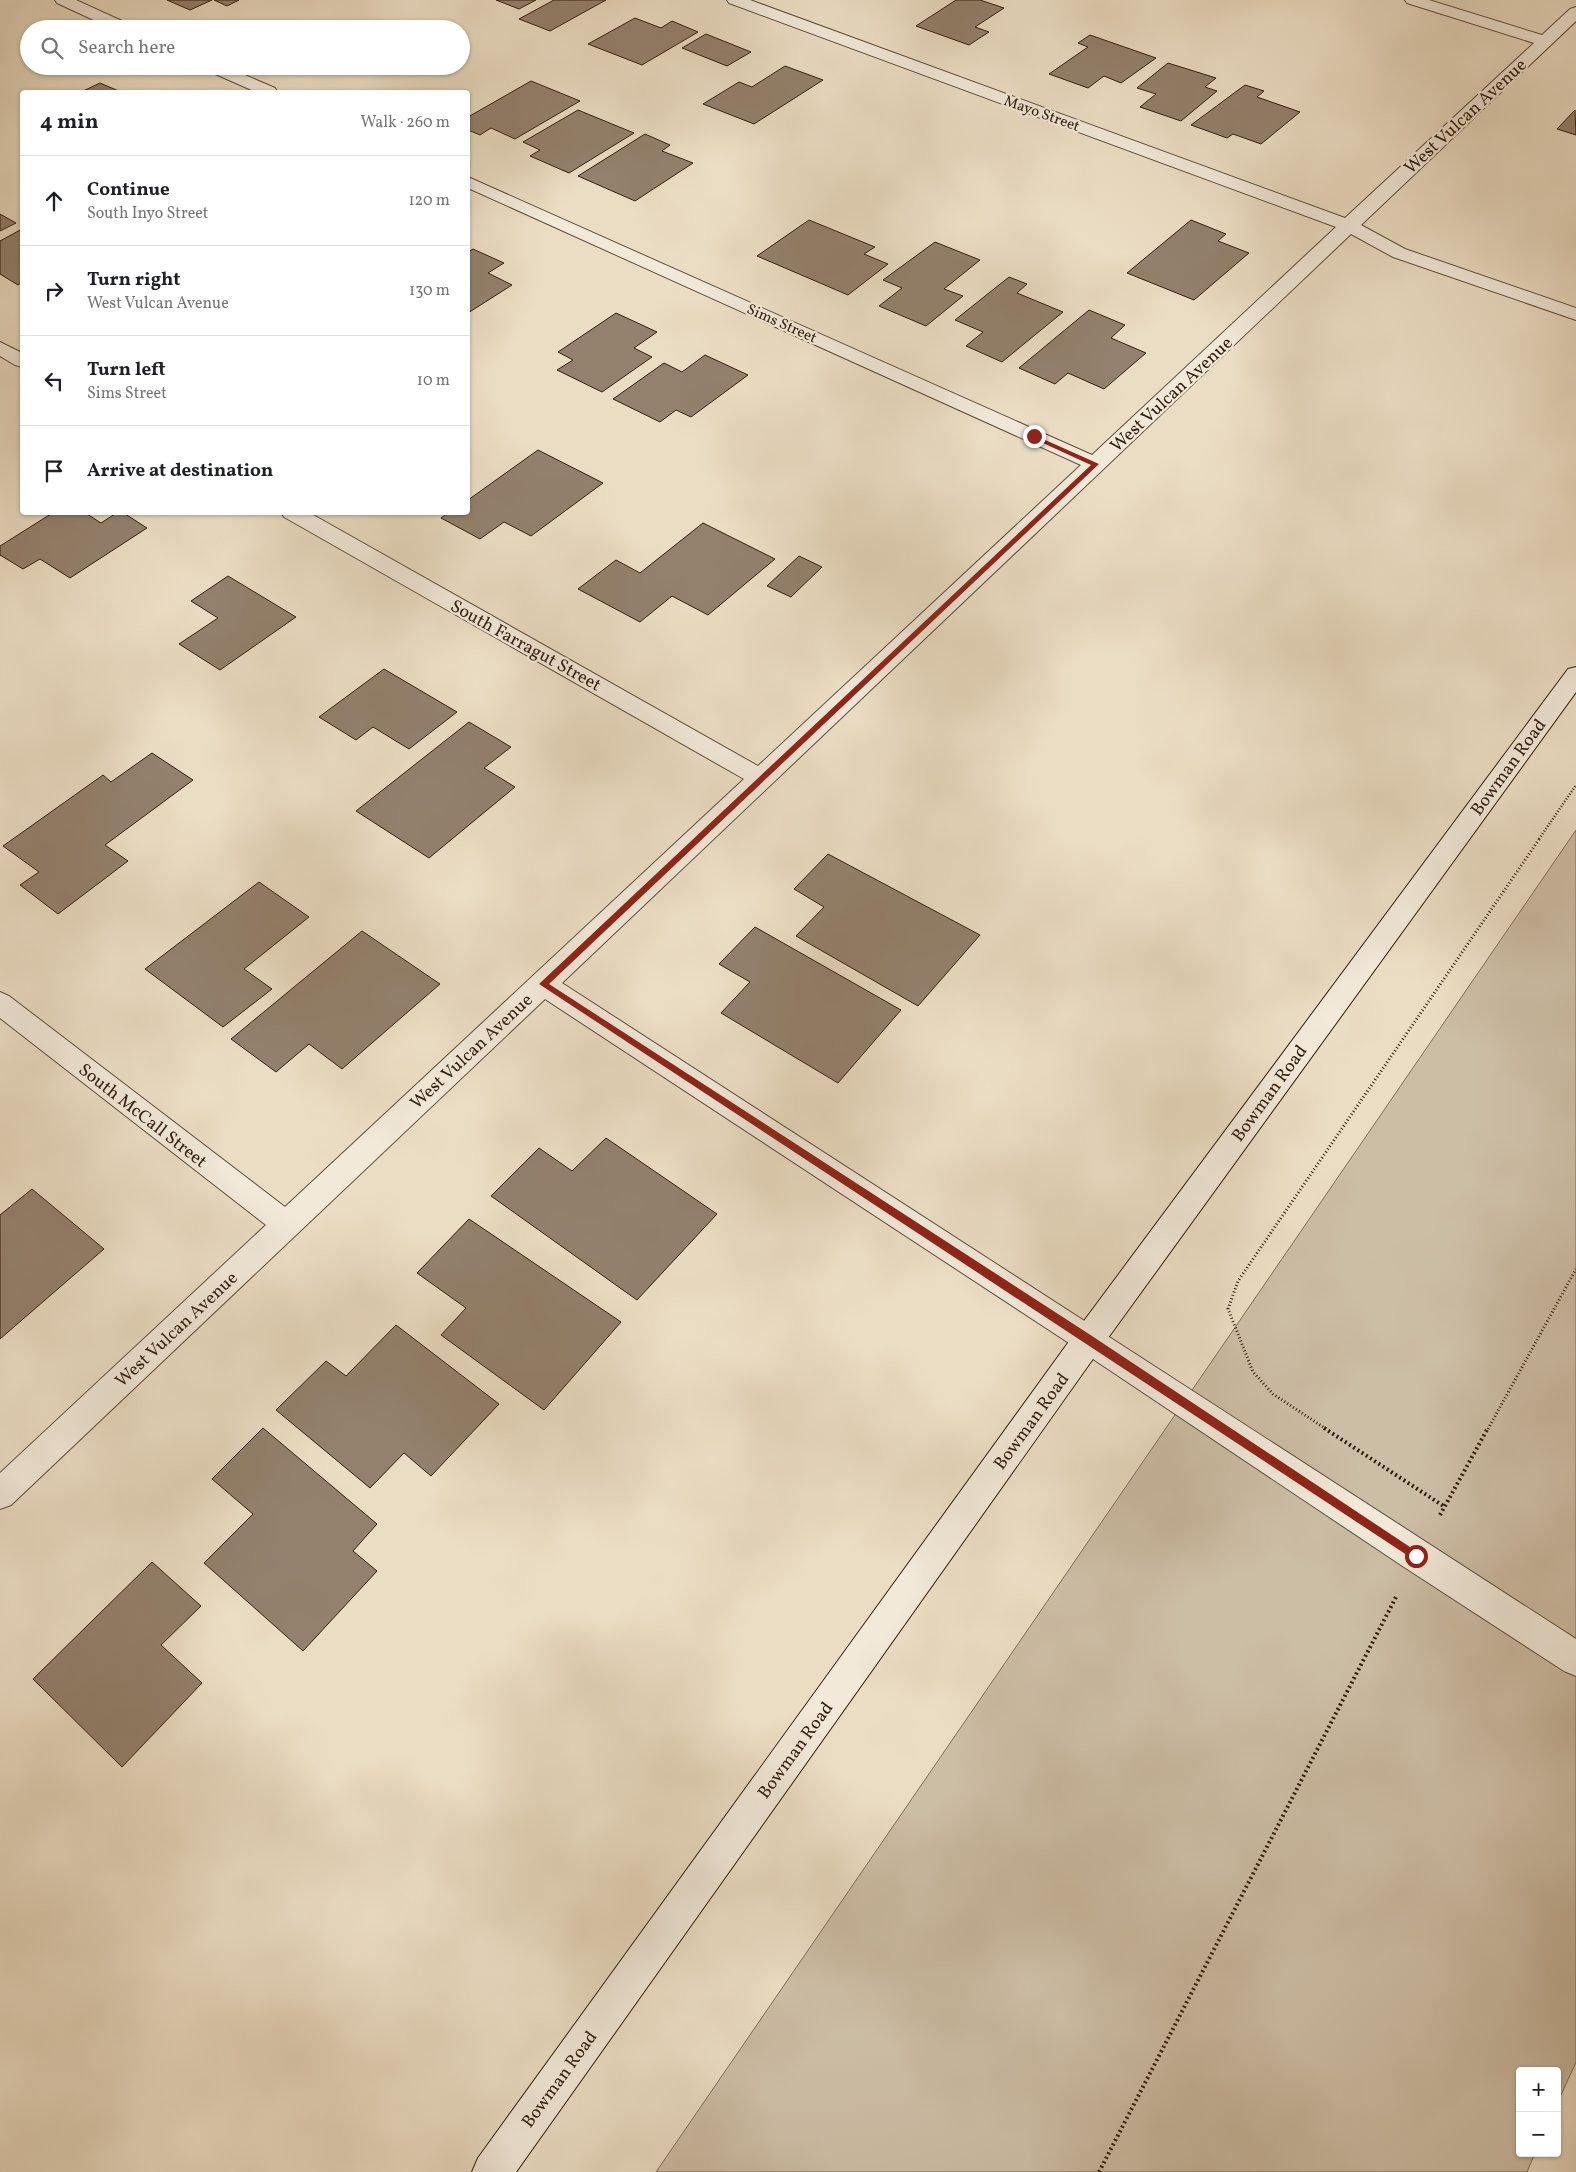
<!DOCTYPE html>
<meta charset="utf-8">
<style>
body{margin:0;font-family:Vollkorn,serif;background:#f6f6f6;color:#202124}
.controls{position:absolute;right:15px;bottom:15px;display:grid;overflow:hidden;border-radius:5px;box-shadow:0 1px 4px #0004}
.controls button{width:45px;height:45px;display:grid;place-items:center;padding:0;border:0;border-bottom:1px solid #e0e0e0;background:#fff;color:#202124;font:25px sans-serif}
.stop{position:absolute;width:15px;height:15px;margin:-11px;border:4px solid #8f2418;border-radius:50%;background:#fff}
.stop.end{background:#8f2418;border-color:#fff;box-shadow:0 1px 5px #0008}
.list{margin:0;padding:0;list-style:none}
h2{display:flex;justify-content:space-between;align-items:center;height:65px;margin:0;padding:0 20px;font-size:21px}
h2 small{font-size:16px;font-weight:400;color:#757577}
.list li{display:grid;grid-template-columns:32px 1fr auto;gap:15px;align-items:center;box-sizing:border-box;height:90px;padding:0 20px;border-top:1px solid #e0e0e0}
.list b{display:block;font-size:19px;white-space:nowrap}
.list p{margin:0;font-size:16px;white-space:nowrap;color:#757577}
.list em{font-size:16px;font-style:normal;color:#757577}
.icon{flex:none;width:28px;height:28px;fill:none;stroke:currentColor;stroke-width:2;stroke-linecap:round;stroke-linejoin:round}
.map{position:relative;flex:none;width:1576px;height:2172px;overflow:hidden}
.search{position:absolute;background:#fff;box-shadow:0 1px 4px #0004;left:20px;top:20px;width:450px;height:55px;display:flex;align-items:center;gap:12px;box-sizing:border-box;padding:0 18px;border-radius:28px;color:#757577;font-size:19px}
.panel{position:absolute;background:#fff;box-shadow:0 1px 4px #0004;left:20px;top:90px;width:450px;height:425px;border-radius:5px}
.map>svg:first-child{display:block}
.green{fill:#ccbda5;stroke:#806e5a}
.building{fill:#93816d;stroke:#331e0e}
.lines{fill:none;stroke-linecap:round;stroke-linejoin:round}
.minor-casing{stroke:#614e3c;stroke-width:2}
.secondary-casing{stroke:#331e0e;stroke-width:2}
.path-far2{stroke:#331e0e;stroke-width:2.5;stroke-dasharray:1 2;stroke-linecap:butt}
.path-far1{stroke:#331e0e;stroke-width:3;stroke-dasharray:1 2.5;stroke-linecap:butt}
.path{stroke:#331e0e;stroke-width:4;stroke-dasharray:2 3;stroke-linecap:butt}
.minor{fill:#f2e9d9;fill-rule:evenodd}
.secondary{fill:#f2e9d9;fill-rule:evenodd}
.route{fill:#8f2418}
.labels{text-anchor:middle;stroke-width:4.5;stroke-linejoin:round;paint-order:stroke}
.far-street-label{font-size:15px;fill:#331e0e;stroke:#f2e9d9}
.street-label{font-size:18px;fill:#331e0e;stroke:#f2e9d9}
</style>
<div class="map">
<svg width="1576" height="2172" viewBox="0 0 1576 2172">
<rect width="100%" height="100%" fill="#ebddc4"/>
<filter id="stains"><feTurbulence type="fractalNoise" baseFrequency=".004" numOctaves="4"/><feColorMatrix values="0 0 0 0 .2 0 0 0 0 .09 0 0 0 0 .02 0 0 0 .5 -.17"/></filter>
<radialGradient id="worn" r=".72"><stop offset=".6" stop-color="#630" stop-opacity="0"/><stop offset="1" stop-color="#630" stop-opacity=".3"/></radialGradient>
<!-- green -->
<path class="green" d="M1576 830V2062L1557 2104V2071H1520V2153H1535L1527 2172H656Z"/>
<!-- building -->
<path class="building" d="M167 0H212L190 10Z
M214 0H239L227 6Z
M496 0H536L519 9Z
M554 0H606L550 31 519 19Z
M956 0H980L1004 8 975 27 989 32 969 45 916 26Z
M635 18 661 28 672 21 698 32 642 65 588 44Z
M706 34 751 52 727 66 682 48Z
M1090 35 1156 58 1121 83 1104 76 1088 88 1049 74 1088 47 1078 43Z
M1168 63 1216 78 1205 87 1217 91 1181 121 1140 107 1156 94 1137 88Z
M785 66 823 80 754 124 703 104 739 82 752 87Z
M531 81 580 101 515 139 491 128 480 135 468 130V117Z
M100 83 121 92H81Z
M1245 85 1264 91 1257 97 1300 112 1261 144 1233 134 1227 138 1191 125Z
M578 110 634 133 569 173 530 156 540 150 523 142Z
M1575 110 1576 135 1557 129Z
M645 134 670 145 662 151 693 163 635 201 578 176Z
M0 214 16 223 0 231Z
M809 220 875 247 864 254 888 264 848 295 757 256Z
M1191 220 1226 234 1218 241 1249 253 1194 300 1127 273Z
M22 229V282L18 285 0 274V241Z
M935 242 980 260 944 289 963 296 926 326 879 306 902 288 883 280Z
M473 249 504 263 488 273 512 285 468 313V252Z
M1009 277 1027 284 1017 293 1063 312 1002 362 966 346 983 332 955 320Z
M1089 310 1125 325 1111 338 1146 353 1104 389 1068 373 1055 384 1019 368Z
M616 313 657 332 634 348 652 357 602 392 557 370 573 360 558 352Z
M705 355 748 375 691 417 676 410 660 422 613 399 664 363 682 372Z
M538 450 603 483 531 536 504 522 480 539 441 518 449 512H468V500Z
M54 512H84L101 523 118 512H122L147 528 70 578 40 559 23 569 0 555V546Z
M703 523 775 559 708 615 672 596 640 622 578 589 616 560 640 573Z
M799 556 822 567 791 597 767 586Z
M228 576 296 617 220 670 179 644 218 618 191 601Z
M384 669 457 712 409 749 373 727 356 740 319 717Z
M469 722 511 747 484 768 515 787 429 858 356 811Z
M152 753 193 780 105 845 128 861 58 914 20 885 39 872 3 846 103 775 111 782Z
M828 854 980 935 918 1006 796 936 824 907 794 889Z
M259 882 309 917 244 969 272 989 223 1027 145 969Z
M755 927 901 1010 838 1083 721 1013 750 982 719 964Z
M362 931 440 984 342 1069 309 1044 276 1072 231 1039Z
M606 1138 717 1214 637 1300 491 1196 539 1148 572 1171Z
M32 1189 104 1249 0 1339V1215Z
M469 1219 621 1322 544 1410 441 1335 466 1308 417 1273Z
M396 1325 499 1404 431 1476 404 1453 370 1488 276 1410 326 1361 346 1376Z
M263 1428 377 1524 353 1551 377 1571 303 1651 204 1563 253 1514 212 1479Z
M152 1562 201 1606 161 1645 202 1683 122 1767 33 1679Z"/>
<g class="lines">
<defs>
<path id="minor" d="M55 0H76L133 26 135 29H113L57 3Z
M727 0H750L1345 218 1534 43 1407 3 1405 0H1429L1542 35 1570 9 1576 7V21L1361 225 1405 249 1576 308V320L1393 257 1351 234 562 983 1576 1639V1676L1564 1671 1404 1567 1078 1349 545 999 11 1505 0 1509V1473L266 1225 0 1018V992L9 996 285 1207 744 779 284 517 281 512H308L758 766 1081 465 468 188V177L1092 455 1336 227 729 3Z
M202 66H224L275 88 277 92H256L204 69Z
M0 342 22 353V367L15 365 0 356Z"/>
<path id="secondary" d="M1576 667V692L1100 1349 516 2172H472L478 2158 1078 1329 1568 669Z"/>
</defs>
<!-- minor casing -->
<use href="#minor" class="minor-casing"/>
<!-- secondary casing -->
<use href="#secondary" class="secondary-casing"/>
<!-- path-far2 -->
<path class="path-far2" d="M1539 839 1576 785"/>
<!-- path-far1 -->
<path class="path-far1" d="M1326 1429 1273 1394 1253 1372 1228 1309 1238 1281 1540 838
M1488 1429 1576 1269"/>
<!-- path -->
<path class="path" d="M1324 1428 1445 1507
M1440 1515 1488 1428
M1099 2172 1396 1597"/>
<!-- minor -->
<use href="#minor" class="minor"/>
<!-- secondary -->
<use href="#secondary" class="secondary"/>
</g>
<!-- route -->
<path class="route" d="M1034 435 1099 464 549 984 1092 1336 1419 1553V1560L1416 1561 539 984 1091 465 1032 438Z"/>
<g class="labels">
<!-- far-street labels -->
<g class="far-street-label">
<text transform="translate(1042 113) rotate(20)" y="5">Mayo Street</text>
<text transform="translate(782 323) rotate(24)" y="5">Sims Street</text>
</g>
<!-- street labels -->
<g class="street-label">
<text transform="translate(1465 116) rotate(-43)" y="6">West Vulcan Avenue</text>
<text transform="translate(1171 394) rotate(-43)" y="6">West Vulcan Avenue</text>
<text transform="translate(526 645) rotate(29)" y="6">South Farragut Street</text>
<text transform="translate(1508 767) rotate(-54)" y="6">Bowman Road</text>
<text transform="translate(471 1051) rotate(-43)" y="6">West Vulcan Avenue</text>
<text transform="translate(1269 1093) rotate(-54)" y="6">Bowman Road</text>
<text transform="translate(143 1115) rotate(38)" y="6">South McCall Street</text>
<text transform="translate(176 1329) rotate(-43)" y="6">West Vulcan Avenue</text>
<text transform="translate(1031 1421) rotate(-54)" y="6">Bowman Road</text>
<text transform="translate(795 1750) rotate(-54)" y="6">Bowman Road</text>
<text transform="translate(559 2079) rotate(-54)" y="6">Bowman Road</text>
</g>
</g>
<rect width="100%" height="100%" filter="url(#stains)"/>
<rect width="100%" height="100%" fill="url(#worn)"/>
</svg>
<div class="controls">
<button>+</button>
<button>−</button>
</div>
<div class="stop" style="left:1416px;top:1556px"></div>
<div class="stop end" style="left:1034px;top:436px"></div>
<div class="search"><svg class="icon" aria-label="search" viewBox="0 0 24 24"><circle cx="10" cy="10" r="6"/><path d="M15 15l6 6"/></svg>Search here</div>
<section class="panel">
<h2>4 min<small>Walk · 260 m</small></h2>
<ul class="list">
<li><svg class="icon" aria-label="ahead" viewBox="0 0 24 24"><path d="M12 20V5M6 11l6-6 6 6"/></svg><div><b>Continue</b><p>South Inyo Street</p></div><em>120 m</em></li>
<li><svg class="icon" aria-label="right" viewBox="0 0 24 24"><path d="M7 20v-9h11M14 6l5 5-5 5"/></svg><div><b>Turn right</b><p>West Vulcan Avenue</p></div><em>130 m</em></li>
<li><svg class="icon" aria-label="left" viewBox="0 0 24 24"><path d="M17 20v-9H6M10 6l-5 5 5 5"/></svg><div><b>Turn left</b><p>Sims Street</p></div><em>10 m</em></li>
<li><svg class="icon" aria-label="arrive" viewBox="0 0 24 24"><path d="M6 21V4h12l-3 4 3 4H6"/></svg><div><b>Arrive at destination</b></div></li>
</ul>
</section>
</div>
